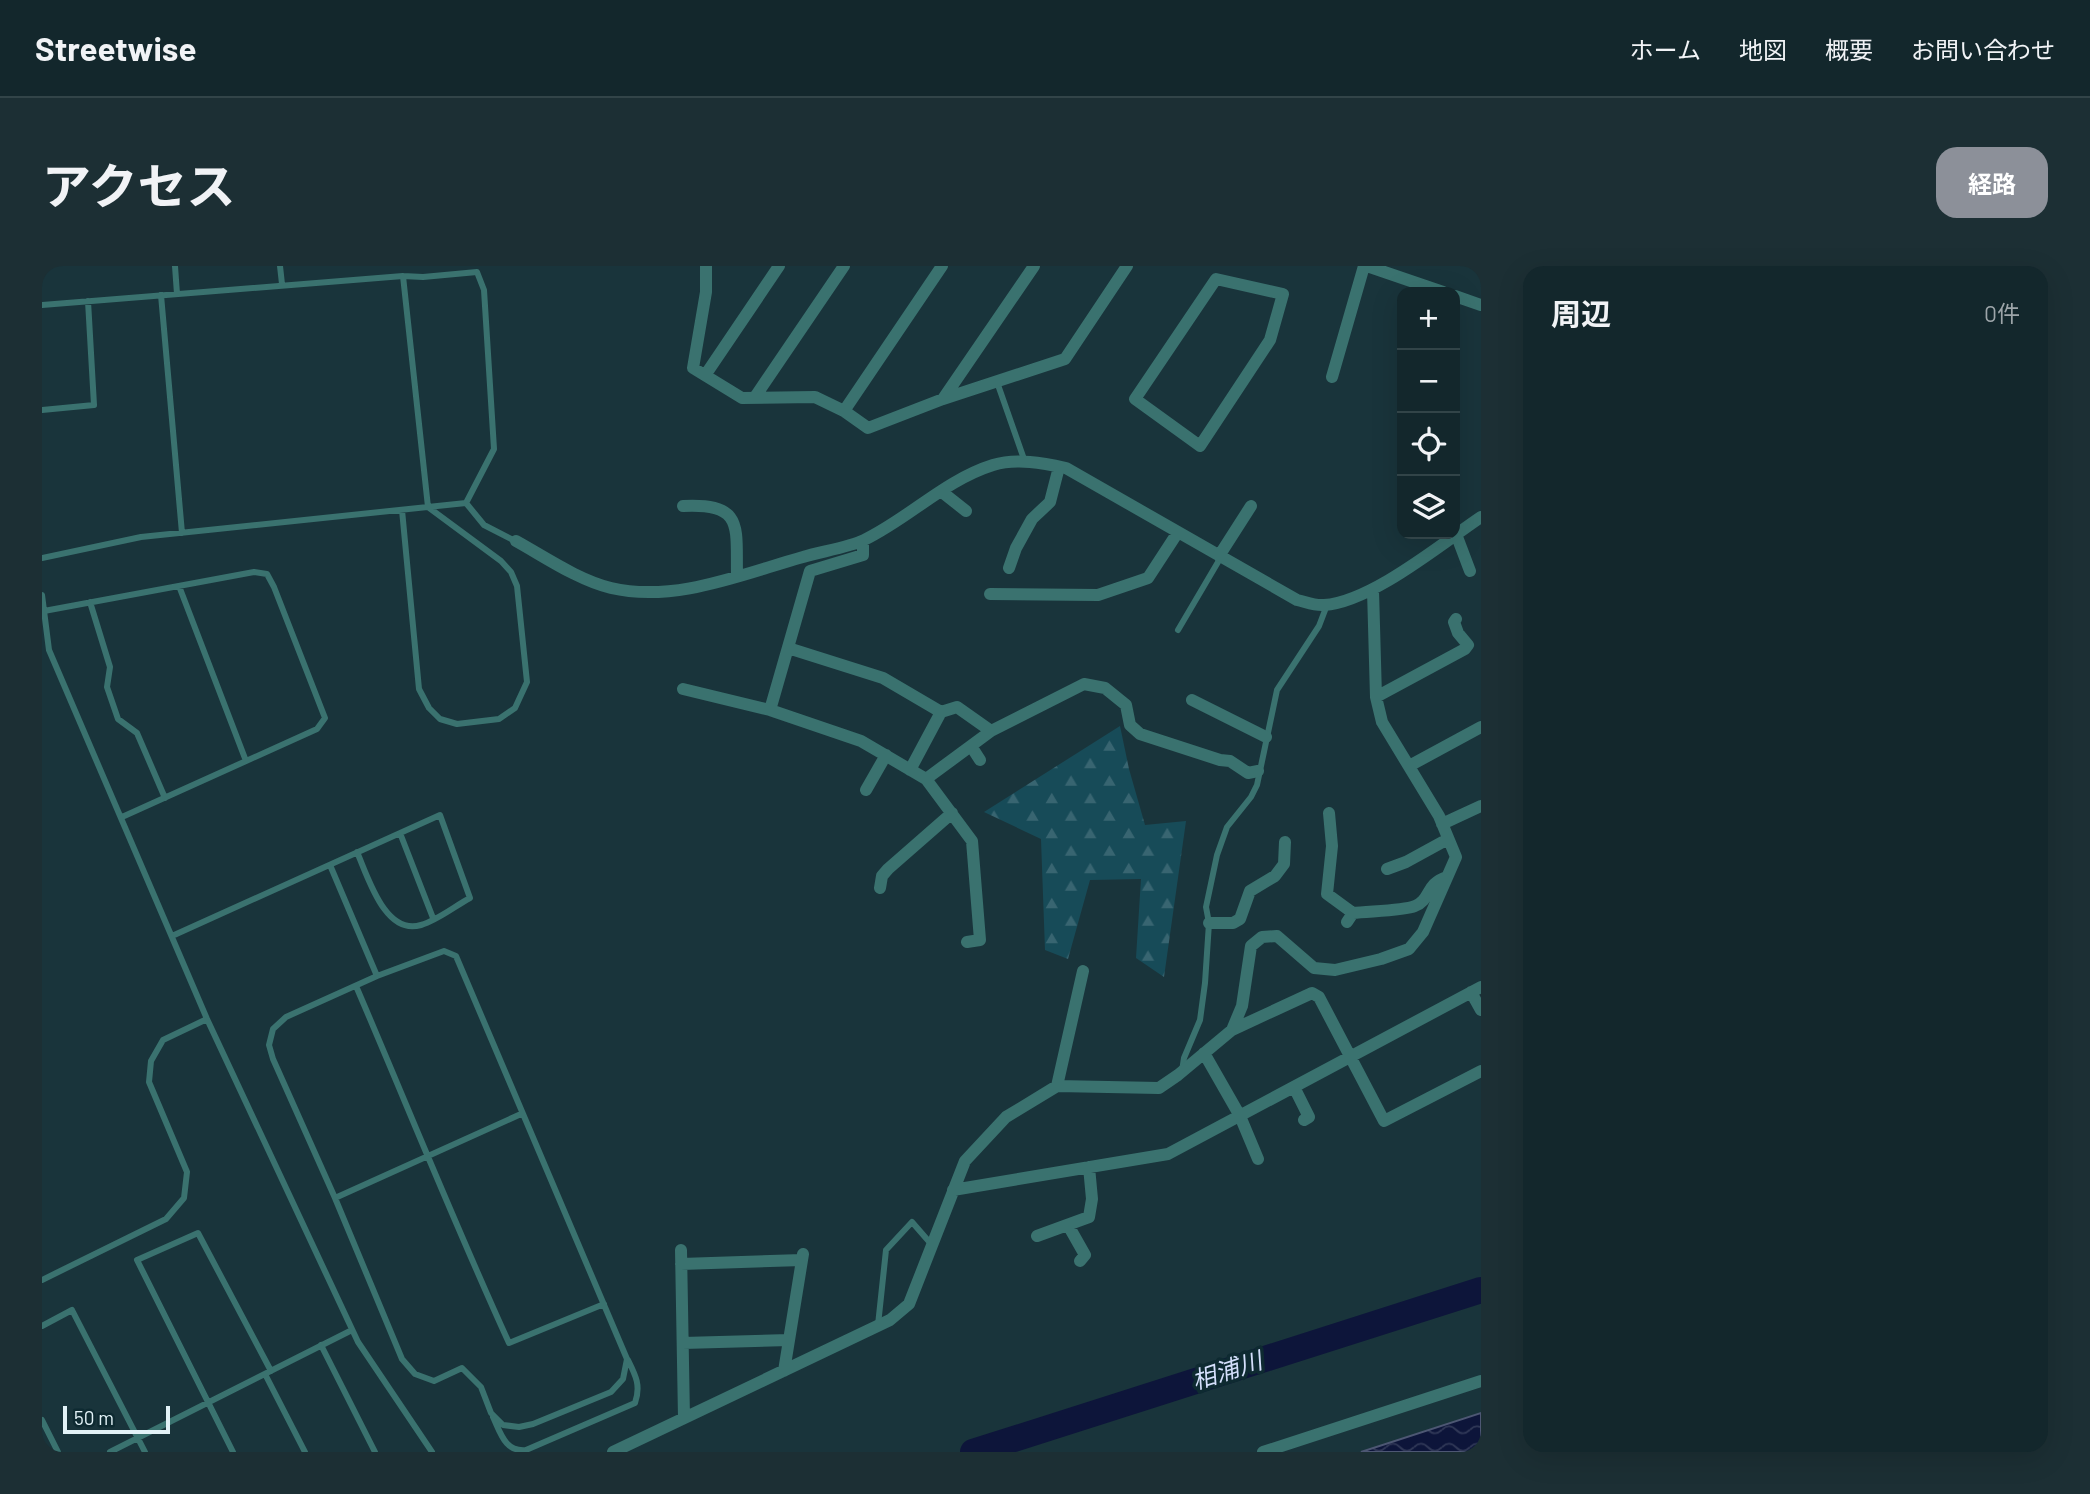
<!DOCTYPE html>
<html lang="ja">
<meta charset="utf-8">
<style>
body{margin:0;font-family:Barlow,"Noto Sans JP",sans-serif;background:#1c2f34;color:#f1f3f6}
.controls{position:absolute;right:21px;top:21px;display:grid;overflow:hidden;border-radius:14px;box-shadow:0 7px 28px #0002}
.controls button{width:63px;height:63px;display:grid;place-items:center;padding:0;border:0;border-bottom:2px solid #324448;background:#13272c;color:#f1f3f6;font:35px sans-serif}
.scale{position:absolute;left:21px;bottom:18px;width:107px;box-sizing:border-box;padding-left:7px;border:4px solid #e2f2f7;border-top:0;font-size:19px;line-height:24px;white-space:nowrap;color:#e2f2f7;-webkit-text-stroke:5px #0e2a31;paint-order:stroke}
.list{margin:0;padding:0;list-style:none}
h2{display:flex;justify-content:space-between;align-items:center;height:91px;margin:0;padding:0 28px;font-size:30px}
h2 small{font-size:23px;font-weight:400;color:#9da5a9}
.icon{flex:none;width:38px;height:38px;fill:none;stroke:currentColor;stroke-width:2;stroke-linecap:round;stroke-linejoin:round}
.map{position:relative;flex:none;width:1439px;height:1186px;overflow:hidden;border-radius:21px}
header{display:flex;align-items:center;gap:42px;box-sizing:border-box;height:98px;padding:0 35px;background:#13272c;border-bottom:2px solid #324448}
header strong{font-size:33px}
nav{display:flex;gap:38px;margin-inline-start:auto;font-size:24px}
.intro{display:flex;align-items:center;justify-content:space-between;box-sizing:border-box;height:168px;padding:0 42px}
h1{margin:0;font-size:49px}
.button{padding:18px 32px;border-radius:21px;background:#8c9099;color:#fff;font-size:24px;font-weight:700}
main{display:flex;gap:42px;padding:0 42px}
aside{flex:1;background:#13272c;border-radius:21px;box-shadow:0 7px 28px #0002}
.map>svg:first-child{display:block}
.forest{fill:url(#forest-firs)}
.water{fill:url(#water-waves);stroke:#4d5773;stroke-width:2}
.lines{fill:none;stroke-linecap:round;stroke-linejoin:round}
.river{stroke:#0d153a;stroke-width:26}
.service{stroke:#3a726f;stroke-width:6}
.minor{stroke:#3a726f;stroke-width:12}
.labels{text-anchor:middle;stroke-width:7;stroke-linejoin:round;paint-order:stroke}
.water-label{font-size:24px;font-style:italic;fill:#d4dffb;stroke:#0e2a31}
</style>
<header>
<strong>Streetwise</strong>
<nav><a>ホーム</a><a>地図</a><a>概要</a><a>お問い合わせ</a></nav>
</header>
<div class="intro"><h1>アクセス</h1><a class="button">経路</a></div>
<main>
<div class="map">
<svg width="1439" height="1186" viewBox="0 0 1439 1186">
<defs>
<pattern id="forest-firs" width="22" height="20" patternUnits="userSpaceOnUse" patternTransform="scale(1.75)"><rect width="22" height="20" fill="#174b58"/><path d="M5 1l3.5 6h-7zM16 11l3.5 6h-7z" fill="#386571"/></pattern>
<pattern id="water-waves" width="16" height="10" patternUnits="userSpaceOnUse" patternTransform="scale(1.75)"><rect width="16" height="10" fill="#0d153a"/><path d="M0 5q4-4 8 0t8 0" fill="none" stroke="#303857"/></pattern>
</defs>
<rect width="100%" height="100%" fill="#19343b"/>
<!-- forest -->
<path class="forest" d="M1078 460 1087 503 1103 559 1144 555 1122 711 1094 692 1099 613 1048 614 1026 693 1003 684 999 573 942 546Z"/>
<!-- water -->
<path class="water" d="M1439 1147V1186H1319Z"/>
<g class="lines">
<!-- river -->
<path class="river" d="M931 1186 1439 1024"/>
<!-- service -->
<path class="service" d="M133 0 135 28
M238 0 240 18
M0 5 4 0
M361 10 381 11 435 6 442 24 452 183 424 237
M119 29 140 267
M0 39 361 10 386 241 459 295 469 306 475 320 485 416 473 442 457 453 415 458 398 453 387 442 377 423 360 244
M955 116 983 196
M0 144 52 139 46 35
M0 292 99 271 424 237 442 259 473 275
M137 320 204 495
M0 329 7 384 165 753 316 1076 390 1186
M48 336 68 401 65 421 76 453 95 467 123 532
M2 345 212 306 225 308 232 321 283 452 275 463 80 551
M1136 364 1179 291
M358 567 391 652
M288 599 335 710
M130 670 398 549 428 632C413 640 396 654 379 659 343 670 326 611 315 586
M402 685 414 690 585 1093 581 1113 569 1126 491 1158 477 1161 461 1159 449 1147 439 1121 420 1102 392 1115 373 1108 360 1093 293 932 231 793 227 779 231 763 244 751 335 710Z
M314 720C365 839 413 959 467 1077L562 1038
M1140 805 1142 792 1158 754 1163 717 1167 657 1164 641 1175 589 1185 561 1209 531 1215 519 1235 424 1277 360 1285 339
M293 932 479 848
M0 1014 124 953 142 932 145 906 107 816 109 795 121 774 165 753
M836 1059 844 984 870 956 890 979
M0 1060 30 1044 103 1186
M279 1079 333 1186
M223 1108 263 1186
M451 1151C459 1168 463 1186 484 1184L593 1137C599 1120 594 1110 586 1094
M0 1154 16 1186
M68 1186 310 1064
M191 1186 95 994 156 967 229 1105"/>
<!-- minor -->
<path class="minor" d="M664 0V26L651 102 700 132 773 131 802 145 826 162 901 133 1023 93 1085 0
M1325 0 1401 26
M1174 13 1241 28 1228 74 1158 180 1093 133Z
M1413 30 1439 39
M664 108 737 0
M1290 111 1322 0
M713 131 802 0
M901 133 992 0
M802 145 900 0
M900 226 924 245
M641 240C702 237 694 260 695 309
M1414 268 1428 305
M474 275C503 291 536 314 569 322 633 337 700 308 761 291 777 286 808 281 822 274 866 253 903 214 951 199 975 192 1001 197 1024 202L1255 334C1264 336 1273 340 1282 339 1329 336 1399 278 1439 251
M1177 290 1209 240
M967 302 974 282 990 253 1008 236 1017 201
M948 328 1056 329 1106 312 1136 266
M746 382 841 412 899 446 868 504
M641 423 728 444 768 305 821 289V275
M1334 431 1423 383 1426 379 1416 367 1412 356 1414 353
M1150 434 1224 471
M728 444 819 475 884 513 930 575 938 674 925 676
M899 446 915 441 949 465 1042 418 1063 422 1084 439 1088 459 1098 468 1178 494 1188 495 1206 507 1216 505
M929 480 938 494
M1367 500 1439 461
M884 513 949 465
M824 524 844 489
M1287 547 1290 580 1285 628 1311 647
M1400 558 1439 540
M1345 603 1364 596 1406 573
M838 622 840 610 846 603 910 547
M1305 656 1311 647C1326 645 1361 645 1373 640 1389 634 1383 618 1405 611
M1167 657H1191L1198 653 1208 625 1233 610 1242 598 1243 576
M1429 726 1439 744
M1190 764 1270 727 1277 731 1342 855 1439 805
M1162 787 1198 850 1216 893
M1015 820 1041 705
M1252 821 1267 851 1262 854
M911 924 1126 888 1439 721
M1026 959 1043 989 1038 995
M995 970 1047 951 1050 933 1047 901
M639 984 642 1152
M639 998 760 994
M641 1077 747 1074
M742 1105 761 988
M571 1186 848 1054 867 1038 923 895 964 851 1015 820 1117 822 1136 809 1190 764 1200 740 1209 680 1220 671 1235 670 1272 702 1293 704 1339 693 1367 683 1381 666 1414 591 1397 550 1340 456 1334 431 1331 324
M1221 1186 1439 1115"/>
</g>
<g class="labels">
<!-- water labels -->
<g class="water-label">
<text transform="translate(1185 1105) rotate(-18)" y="8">相浦川</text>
</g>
</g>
</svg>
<div class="controls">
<button>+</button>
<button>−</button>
<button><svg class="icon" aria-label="locate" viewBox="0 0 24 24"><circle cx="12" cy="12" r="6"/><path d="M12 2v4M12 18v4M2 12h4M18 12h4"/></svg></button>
<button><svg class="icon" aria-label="layers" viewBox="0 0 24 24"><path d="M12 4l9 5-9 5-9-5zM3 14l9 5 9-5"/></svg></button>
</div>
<div class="scale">50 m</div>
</div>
<aside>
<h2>周辺<small>0件</small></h2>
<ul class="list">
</ul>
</aside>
</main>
